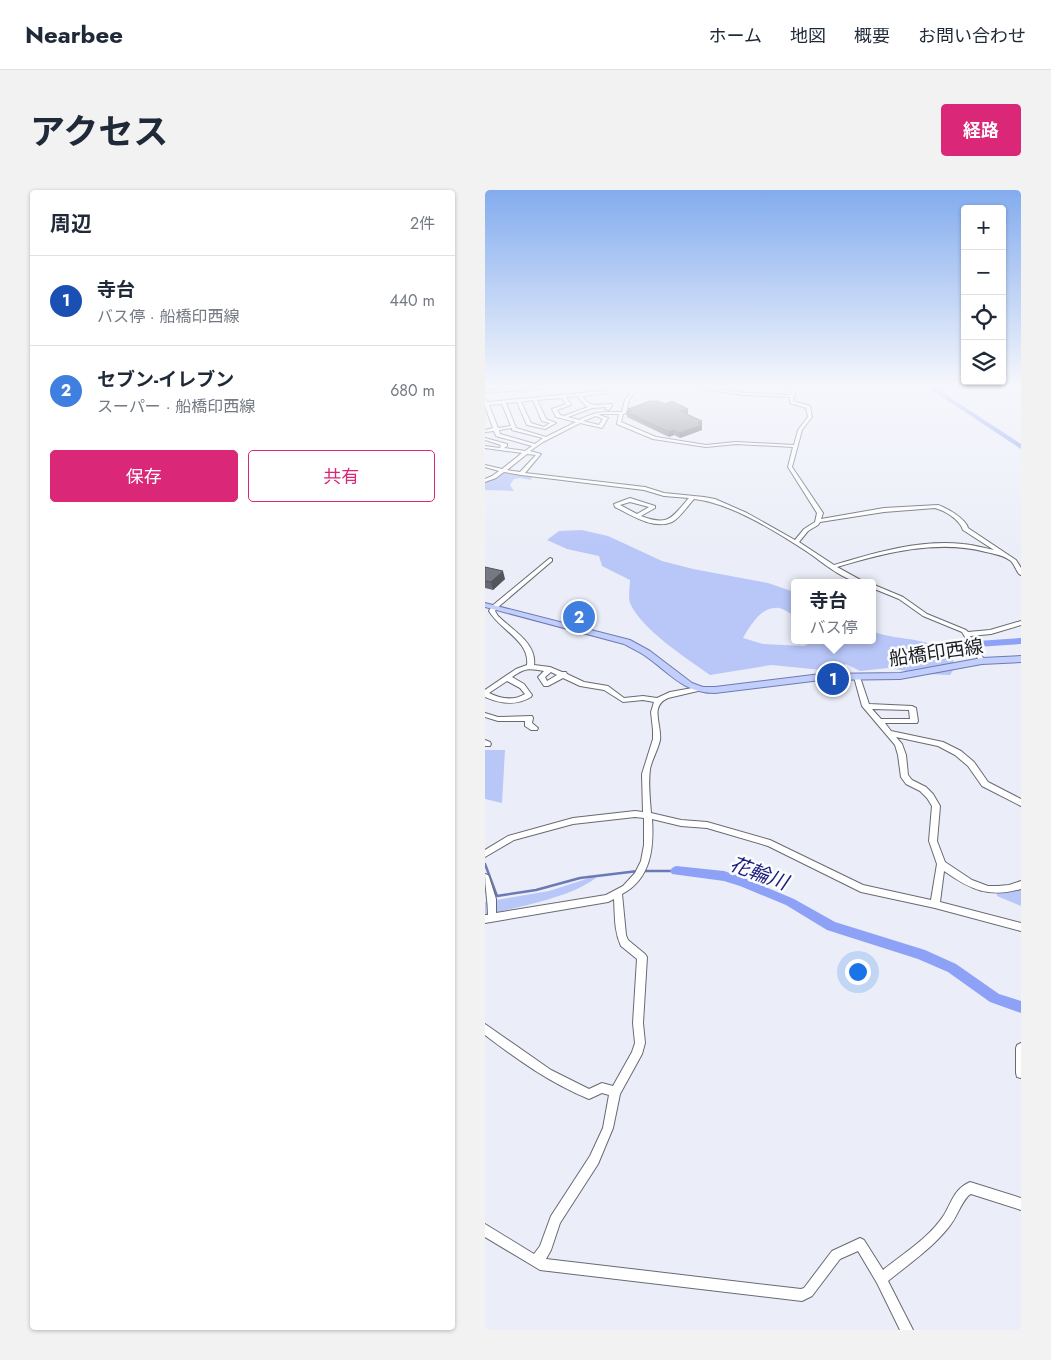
<!DOCTYPE html>
<html lang="ja">
<meta charset="utf-8">
<style>
body{margin:0;font-family:Jost,"Noto Sans JP",sans-serif;background:#f2f2f3;color:#1f2937}
.controls{position:absolute;right:15px;top:15px;display:grid;overflow:hidden;border-radius:5px;box-shadow:0 1px 4px #0004}
.controls button{width:45px;height:45px;display:grid;place-items:center;padding:0;border:0;border-bottom:1px solid #e0e1e3;background:#fff;color:#1f2937;font:25px sans-serif}
.you{position:absolute;left:372px;top:781px;width:18px;height:18px;margin:-12px;border:4px solid #fff;border-radius:50%;background:#1a73e8;box-shadow:0 0 0 8px #1a73e833}
.badge{display:grid;place-items:center;width:32px;height:32px;border-radius:50%;background:#db2777;color:#fff;font-size:16px;font-weight:700}
.pin{position:absolute;translate:-50% -50%;border:2px solid #fff;box-shadow:0 1px 5px #0006}
.popup{position:absolute;left:306px;top:389px;width:85px;height:65px;box-sizing:border-box;display:grid;place-content:center;border-radius:5px;background:#fff;filter:drop-shadow(0 1px 4px #0005);font-size:16px;white-space:nowrap;color:#747a83}
.popup b{font-size:19px;color:#1f2937}
.popup::after{content:'';position:absolute;left:50%;top:100%;margin-left:-10px;border:10px solid transparent;border-top-color:#fff}
.list{margin:0;padding:0;list-style:none}
h2{display:flex;justify-content:space-between;align-items:center;height:65px;margin:0;padding:0 20px;font-size:21px}
h2 small{font-size:16px;font-weight:400;color:#747a83}
.list li{display:grid;grid-template-columns:32px 1fr auto;gap:15px;align-items:center;box-sizing:border-box;height:90px;padding:0 20px;border-top:1px solid #e0e1e3}
.list b{display:block;font-size:19px;white-space:nowrap}
.list p{margin:0;font-size:16px;white-space:nowrap;color:#747a83}
.list em{font-size:16px;font-style:normal;color:#747a83}
.actions{display:flex;gap:10px;padding:15px 20px}
.actions a{flex:1;padding:11px 0;border:1px solid #db2777;border-radius:5px;text-align:center;font-size:18px;color:#db2777}
.actions .main{background:#db2777;color:#fff}
.icon{flex:none;width:28px;height:28px;fill:none;stroke:currentColor;stroke-width:2;stroke-linecap:round;stroke-linejoin:round}
.map{position:relative;flex:none;width:536px;height:1140px;overflow:hidden;border-radius:5px}
header{display:flex;align-items:center;gap:30px;box-sizing:border-box;height:70px;padding:0 25px;background:#fff;border-bottom:1px solid #e0e1e3}
header strong{font-size:24px}
nav{display:flex;gap:28px;margin-inline-start:auto;font-size:18px}
.intro{display:flex;align-items:center;justify-content:space-between;box-sizing:border-box;height:120px;padding:0 30px}
h1{margin:0;font-size:35px}
.button{padding:12px 22px;border-radius:5px;background:#db2777;color:#fff;font-size:18px;font-weight:700}
main{display:flex;gap:30px;padding:0 30px}
aside{flex:1;background:#fff;border-radius:5px;box-shadow:0 1px 4px #0004}
.map>svg:first-child{display:block}
.green{fill:#b8c6f8}
.lines{fill:none;stroke-linecap:round;stroke-linejoin:round}
.stream{stroke:#6b79b6;stroke-width:2.5}
.river{fill:#8da1f6;fill-rule:evenodd}
.minor-casing{stroke:#686a73;stroke-width:2}
.major-casing{stroke:#6e7bae;stroke-width:2}
.minor{fill:#fff;fill-rule:evenodd}
.major{fill:#c2cefc;fill-rule:evenodd}
.wall{fill:#656870}
.shaded-wall{fill:#53555b}
.building{fill:#767982;stroke:#53555b}
.labels{text-anchor:middle;stroke-width:5;stroke-linejoin:round;paint-order:stroke}
.street-label{font-size:19px;fill:#1c1d21;stroke:#fbfcfe}
.water-label{font-size:20px;font-style:italic;fill:#1d1d7d;stroke:#fbfcfe}
</style>
<header>
<strong>Nearbee</strong>
<nav><a>ホーム</a><a>地図</a><a>概要</a><a>お問い合わせ</a></nav>
</header>
<div class="intro"><h1>アクセス</h1><a class="button">経路</a></div>
<main>
<aside>
<h2>周辺<small>2件</small></h2>
<ul class="list">
<li><span class="badge" style="background:#1a4fb4">1</span><div><b>寺台</b><p>バス停 · 船橋印西線</p></div><em>440 m</em></li>
<li><span class="badge" style="background:#3f7fe0">2</span><div><b>セブン-イレブン</b><p>スーパー · 船橋印西線</p></div><em>680 m</em></li>
</ul>
<div class="actions"><a class="main">保存</a><a>共有</a></div>
</aside>
<div class="map">
<svg width="536" height="1140" viewBox="0 0 536 1140">
<rect width="100%" height="100%" fill="#ebeef8"/>
<!-- green -->
<path class="green" d="M17 283 48 286 46 290 35 288 29 289 25 295 29 301 0 300V292Z
M97 340 123 346 177 371 208 379 283 393 309 402V426C305 423 299 419 294 418 277 415 265 436 258 448L278 454 319 456 333 450H387V441C413 453 456 443 471 476L465 485 440 484 403 478 375 481 361 474 348 481 286 475 225 485C201 468 156 439 145 413 143 406 145 396 145 390L117 376 114 366 82 359 62 350 74 341Z
M0 560H20L17 613 0 609Z
M114 685C91 707 32 717 0 725V712L64 701Z
M536 693V716L512 706V699Z"/>
<g class="lines">
<!-- stream -->
<path class="stream" d="M0 674 12 706 51 700 95 688 153 681
M158 681H191"/>
<!-- river -->
<path class="river" d="M442 197H449L536 254V259Z
M536 448V454L492 457 488 454 492 451Z
M191 676 239 681 262 689 309 709 350 732 440 760 471 774 514 804 536 811V823L505 812 463 782 433 769 342 740 301 715 255 696 239 691 187 684 185 681 187 678Z"/>
<defs>
<path id="minor" d="M55 197H79L0 203V201Z
M120 197H124L121 203 97 206C106 219 112 214 127 214V215L124 220 120 219 122 217 107 218 83 227 94 230C111 221 119 222 137 222L140 210 150 197H154L144 210 141 223 138 224 136 232 171 247 221 255 251 252 309 255 313 240 323 227 321 218 305 213V207L259 205 206 197H219L259 203 305 205 309 197H313L310 202 308 211 325 216 327 227 317 240 307 277 338 323 336 329 399 318 453 315C462 318 481 329 483 338L531 370 536 378V385L534 384C531 380 529 374 526 371 518 365 510 364 501 362 452 349 400 363 352 377L381 393C360 393 338 372 321 361 290 341 246 313 209 309 204 314 194 329 187 332 168 340 146 325 130 317L129 314 145 308 170 316V318L156 326C184 337 187 327 204 308L179 306 159 300 36 285 19 282 11 288 0 292V289L7 286 14 281 0 277V275L17 279 37 263 0 258V256L15 258 16 255 0 250V248L22 254V256L19 258 40 261 47 256 11 246 9 241 0 242V240L8 238 0 216V209L3 212 118 201ZM93 206 98 213 103 217 79 226 75 225 72 220 86 215 81 207ZM77 208 81 214 67 219 71 227 91 232 61 247 31 238 21 213 32 212 42 235 60 239 71 233 61 229 52 210ZM48 210 57 231 65 233 59 237 46 233 36 212ZM17 214 26 236 13 238 4 215ZM115 224H134L132 234 168 249 221 257 251 254 308 257 303 277 332 323 330 332 319 339 310 350 262 323 230 309 219 307 179 303 160 297 40 283 56 264 45 261 58 252 95 233 117 238 123 228 114 225ZM111 226 118 229 114 235 98 231ZM27 238V240L58 248 50 254 15 244 14 240ZM42 264 51 265 35 282 22 280ZM145 312 164 317 152 324 135 315ZM450 318C461 321 475 330 478 340L509 360C499 358 489 355 478 354 435 349 389 363 349 375L314 352 323 341 333 335 335 332 399 322Z
M289 197H303L301 198Z
M65 368 67 369V371L12 418 10 421 13 426C27 440 52 453 49 475L65 477 77 482H81L82 484 99 492 123 496 139 508 158 506 172 508 185 502 213 497 216 499 213 501 183 508C164 516 177 535 175 550 173 560 167 569 165 579 163 593 165 609 166 623L196 630 222 632 285 650 378 695 446 710 452 674 444 651 447 616 442 608 435 601 421 594 416 587 413 565 410 555 377 516 369 487 372 485 375 487 384 514 427 516 431 518 433 531 432 533H400L406 541 458 552 476 561 489 572 503 592 536 609V616L497 596 483 576 470 565 453 556 411 547 417 554 421 565 423 585 427 590 441 597 448 604 455 616 452 651 460 672 487 690 503 696H513L524 695 536 691V699C504 708 486 700 459 681L455 712 536 733V741L450 718 376 702 283 656 222 638 196 636 167 629C169 658 166 689 137 704L141 745 143 750 160 764 162 767 158 833 160 853 157 864 135 904 128 938 113 974 75 1033 66 1060 61 1069 316 1099 319 1098 347 1061 375 1048 379 1050 398 1080C419 1063 444 1048 459 1025 467 1012 469 999 485 992L536 1008V1020L486 1004 484 1005C475 1014 472 1028 463 1038 446 1059 424 1074 403 1091L428 1140H415L392 1093 373 1061 355 1069 327 1106 317 1111 55 1080 0 1047V1034L49 1064 55 1056 66 1026 105 966 118 938 124 905 117 903 104 909C65 893 33 870 0 845V834L66 880 104 899 117 893 128 896 147 862 150 853 148 833 152 769 136 756C129 741 130 725 129 709L123 712 0 733V725H3C3 711 0 698 0 684L3 685 4 687 11 709V723L121 705 138 696 150 683 156 671 159 655V628L150 627 88 634 29 650 0 667V660L23 646 88 628 150 621 158 622 157 584 168 549V540L166 522 169 512 158 510 138 512 119 500 95 496 78 488 63 496H59L53 487 59 481C43 478 40 478 27 487L39 494 47 505 46 507C31 516 16 514 0 507V500L31 479 42 475C45 451 15 440 4 421L7 416ZM66 482 72 485 62 491 60 487ZM22 491 35 498 40 504C28 511 16 509 4 503ZM387 519 424 520 425 529H396Z
M387 394 418 407 442 424 481 440 483 442 505 440 536 431V435L506 444 485 446 500 471 497 473 495 472 477 442 438 426 414 409 387 398Z
M0 523 13 527 47 526 48 528 47 533 53 538 52 540H46L40 536V531H13L0 527Z
M0 550 5 552 6 554 5 556H0Z
M536 853V888L532 887 531 883V858L532 855Z"/>
<path id="major" d="M0 413 145 450 165 461 207 493 218 497H230L336 484 415 483 497 468 536 466V472L497 474 415 489 336 490 230 503C198 503 184 482 159 465 153 461 146 458 139 454L0 417Z"/>
</defs>
<!-- minor casing -->
<use href="#minor" class="minor-casing"/>
<!-- major casing -->
<use href="#major" class="major-casing"/>
<!-- minor -->
<use href="#minor" class="minor"/>
<!-- major -->
<use href="#major" class="major"/>
</g>
<!-- wall -->
<path class="wall" d="M143 219 203 224H202L217 231V240L195 248 189 245 184 247 142 227 141 222H143Z
M0 377 20 389 8 400 0 398Z"/>
<!-- shaded-wall -->
<path class="shaded-wall" d="M203 219V224L196 226 195 221Z
M217 231V240L195 248 194 243Z
M189 240V245L184 247V242Z
M18 381 20 389 8 400 6 392Z"/>
<!-- building -->
<path class="building" d="M165 211H173L180 214 187 211 203 219 195 221 217 231 213 233 217 235 194 243 189 240 184 242 141 222 146 221 143 219Z
M0 377 18 381 6 392 0 391Z"/>
<!-- sky -->
<linearGradient id="sky" x2="0" y2="1"><stop stop-color="#83acee"/><stop offset="0.55" stop-color="#f6f7fc"/><stop offset="1" stop-color="#f6f7fc" stop-opacity="0"/></linearGradient>
<rect width="536" height="357" fill="url(#sky)"/>
<g class="labels">
<!-- street labels -->
<g class="street-label">
<text transform="translate(451 462) rotate(-8)" y="7">船橋印西線</text>
</g>
<!-- water labels -->
<g class="water-label">
<text transform="translate(274 683) rotate(20)" y="7">花輪川</text>
</g>
</g>
</svg>
<div class="controls">
<button>+</button>
<button>−</button>
<button><svg class="icon" aria-label="locate" viewBox="0 0 24 24"><circle cx="12" cy="12" r="6"/><path d="M12 2v4M12 18v4M2 12h4M18 12h4"/></svg></button>
<button><svg class="icon" aria-label="layers" viewBox="0 0 24 24"><path d="M12 4l9 5-9 5-9-5zM3 14l9 5 9-5"/></svg></button>
</div>
<div class="you"></div>
<div class="pin badge" style="left:348px;top:489px;background:#1a4fb4">1</div>
<div class="popup"><b>寺台</b>バス停</div>
<div class="pin badge" style="left:94px;top:427px;background:#3f7fe0">2</div>
</div>
</main>
